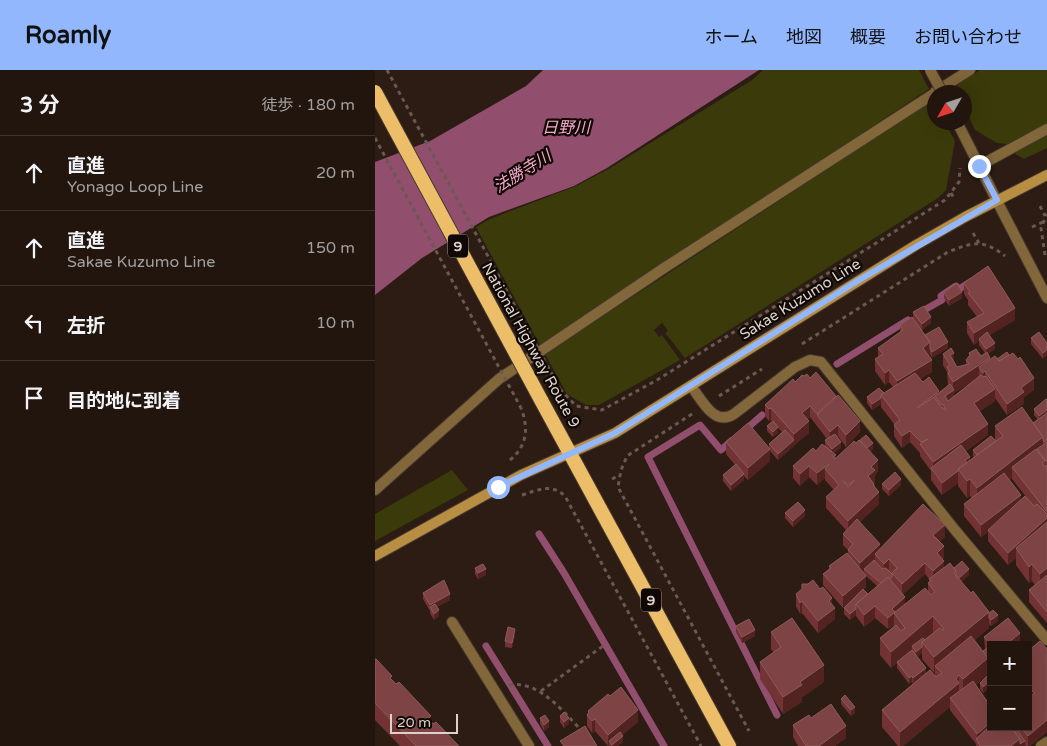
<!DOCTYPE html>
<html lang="ja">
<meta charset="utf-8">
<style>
body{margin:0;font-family:"Varela Round","Noto Sans JP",sans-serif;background:#291e17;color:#f1f3f6}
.controls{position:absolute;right:15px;bottom:15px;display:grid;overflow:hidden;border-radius:0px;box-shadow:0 5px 20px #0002}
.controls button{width:45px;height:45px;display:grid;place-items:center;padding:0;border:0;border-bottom:1px solid #3e342e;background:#21150e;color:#f1f3f6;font:25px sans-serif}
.compass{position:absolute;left:552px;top:15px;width:45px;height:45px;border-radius:50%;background:#21150e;box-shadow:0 5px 20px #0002;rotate:231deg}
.scale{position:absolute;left:15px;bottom:12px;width:68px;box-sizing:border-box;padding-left:5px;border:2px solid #ddd2cb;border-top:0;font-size:14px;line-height:18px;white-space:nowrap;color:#ddd2cb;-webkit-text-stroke:4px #0f0805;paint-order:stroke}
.stop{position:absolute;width:15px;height:15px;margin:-11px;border:4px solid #93b7fd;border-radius:50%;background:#fff}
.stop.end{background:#93b7fd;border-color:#fff;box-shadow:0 1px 5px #0008}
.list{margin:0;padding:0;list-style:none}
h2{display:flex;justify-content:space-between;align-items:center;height:65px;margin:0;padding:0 20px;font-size:21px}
h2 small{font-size:16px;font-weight:400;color:#a29f9e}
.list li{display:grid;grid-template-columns:32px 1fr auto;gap:15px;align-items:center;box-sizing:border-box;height:75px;padding:0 20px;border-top:1px solid #3e342e}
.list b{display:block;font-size:19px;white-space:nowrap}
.list p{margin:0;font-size:16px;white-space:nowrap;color:#a29f9e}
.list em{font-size:16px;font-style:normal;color:#a29f9e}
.icon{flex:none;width:28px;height:28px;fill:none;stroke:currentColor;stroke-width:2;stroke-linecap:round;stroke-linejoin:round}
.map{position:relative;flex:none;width:672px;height:676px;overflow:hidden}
header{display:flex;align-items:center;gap:30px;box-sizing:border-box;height:70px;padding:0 25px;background:#93b7fd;color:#111}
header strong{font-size:24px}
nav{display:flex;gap:28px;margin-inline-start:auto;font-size:18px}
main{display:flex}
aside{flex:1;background:#21150e}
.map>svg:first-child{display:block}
.green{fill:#3a3a0a}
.water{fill:#914e6d}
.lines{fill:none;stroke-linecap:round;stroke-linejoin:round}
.stream{stroke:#914e6d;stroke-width:7}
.service-casing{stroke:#483930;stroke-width:12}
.minor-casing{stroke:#483930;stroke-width:12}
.tertiary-casing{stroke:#483930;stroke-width:12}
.secondary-casing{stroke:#483930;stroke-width:12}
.trunk-casing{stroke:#483930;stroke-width:16}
.path{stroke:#685951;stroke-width:3;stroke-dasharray:4 4;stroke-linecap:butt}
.service{stroke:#81673a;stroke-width:10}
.minor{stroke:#81673a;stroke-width:10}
.tertiary{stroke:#81673a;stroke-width:10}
.secondary{stroke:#b88f42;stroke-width:10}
.trunk{stroke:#edbe6a;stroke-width:14}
.minor-bridge-casing{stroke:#483930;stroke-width:12;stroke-linecap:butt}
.trunk-bridge-casing{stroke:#483930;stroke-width:16;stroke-linecap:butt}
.path-bridge{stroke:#685951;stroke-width:3;stroke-dasharray:4 4;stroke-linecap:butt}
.minor-bridge{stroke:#81673a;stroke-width:10}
.trunk-bridge{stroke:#edbe6a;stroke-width:14}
.wall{fill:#733334;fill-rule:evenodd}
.shaded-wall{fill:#522320}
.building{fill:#7e4445;stroke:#8d5a5a;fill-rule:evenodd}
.route{stroke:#93b7fd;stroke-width:6}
.labels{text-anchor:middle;stroke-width:4.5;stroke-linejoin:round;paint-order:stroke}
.shield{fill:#0f0805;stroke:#9f9590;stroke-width:1}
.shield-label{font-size:14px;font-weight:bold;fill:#ddd2cb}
.street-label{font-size:15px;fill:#ddd2cb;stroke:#0f0805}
.water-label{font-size:16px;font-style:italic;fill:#f7a9cb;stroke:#0f0805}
</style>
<header>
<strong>Roamly</strong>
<nav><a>ホーム</a><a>地図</a><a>概要</a><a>お問い合わせ</a></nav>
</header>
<main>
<aside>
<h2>3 分<small>徒歩 · 180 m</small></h2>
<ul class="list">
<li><svg class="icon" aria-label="ahead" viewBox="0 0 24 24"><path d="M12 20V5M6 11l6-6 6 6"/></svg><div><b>直進</b><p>Yonago Loop Line</p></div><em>20 m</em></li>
<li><svg class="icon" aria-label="ahead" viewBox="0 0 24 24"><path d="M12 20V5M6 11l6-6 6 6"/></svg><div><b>直進</b><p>Sakae Kuzumo Line</p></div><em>150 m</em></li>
<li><svg class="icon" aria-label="left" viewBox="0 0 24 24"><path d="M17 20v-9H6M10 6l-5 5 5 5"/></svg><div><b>左折</b></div><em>10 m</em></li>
<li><svg class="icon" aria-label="arrive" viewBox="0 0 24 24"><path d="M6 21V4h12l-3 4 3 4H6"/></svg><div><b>目的地に到着</b></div></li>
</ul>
</aside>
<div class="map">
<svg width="672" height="676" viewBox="0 0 672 676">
<rect width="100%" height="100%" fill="#2c1c13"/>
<!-- green -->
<path class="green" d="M388 0H544L554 19 165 275 101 157 115 149 201 116 235 98 377 10Z
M605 0H672V53L632 74 622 73 600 60 590 39V22H581L579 17Z
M558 30 560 52 570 53 580 71 571 120 563 128 310 288 290 263 293 261 287 253 279 260 284 267 287 265 305 290 224 335H211L192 324 170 284Z
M672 65V78L649 89 639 83Z
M77 400 93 420 0 471V444Z"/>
<!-- water -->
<path class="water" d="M168 0H384L232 98 199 116 114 147 47 188 0 225V92L55 71 151 16Z"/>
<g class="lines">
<!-- stream -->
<path class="stream" d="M544 243 567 230 566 226 581 216 584 219 597 211
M462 294 533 250
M369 361 387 345
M356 371 346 380 325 355 273 387 402 645
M164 464 189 503 289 676
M111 576 173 676"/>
<defs>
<path id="service" d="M560 22 595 0
M604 96 672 59
M0 420 124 309 289 198 560 23
M666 676 672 672"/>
<path id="minor" d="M582 52 622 131
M316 316C327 330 339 357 359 344L420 297 435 290 446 292 580 460 672 570
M77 552 154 676"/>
<path id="tertiary" d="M622 131 672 228"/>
<path id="secondary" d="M0 486 146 405 240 363 541 175 590 147 672 105"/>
<path id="trunk" d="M166 330 354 676"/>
</defs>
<!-- service casing -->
<use href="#service" class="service-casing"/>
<!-- minor casing -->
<use href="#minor" class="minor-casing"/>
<!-- tertiary casing -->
<use href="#tertiary" class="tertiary-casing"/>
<!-- secondary casing -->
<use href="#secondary" class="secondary-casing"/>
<!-- trunk casing -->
<use href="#trunk" class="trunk-casing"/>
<!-- path -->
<path class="path" d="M576 123 580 130
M665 136 670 146
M657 157 668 152
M598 163 604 173
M670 185 666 158 672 144
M427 274 573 182C598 172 608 169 630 186
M185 319 201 336 227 340 282 310 570 130 584 112 585 98
M344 326 387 299
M317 344 252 386 246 400 243 417 374 661
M135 390C152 376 154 359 146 338
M237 409 245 405
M147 425C163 420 176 413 190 426L326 676
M134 615C165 610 189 643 208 662
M166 621 228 576"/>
<!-- service -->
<use href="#service" class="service"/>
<!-- minor -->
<use href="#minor" class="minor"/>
<!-- tertiary -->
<use href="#tertiary" class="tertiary"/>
<!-- secondary -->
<use href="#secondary" class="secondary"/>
<!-- trunk -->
<use href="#trunk" class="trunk"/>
<defs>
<path id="minor-bridge" d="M555 0 567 22"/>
<path id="trunk-bridge" d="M0 22 166 330"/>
</defs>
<!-- minor-bridge casing -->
<use href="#minor-bridge" class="minor-bridge-casing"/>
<!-- trunk-bridge casing -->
<use href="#trunk-bridge" class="trunk-bridge-casing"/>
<!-- path-bridge -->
<path class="path-bridge" d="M12 0 185 319
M0 68 146 338"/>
<!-- minor-bridge -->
<use href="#minor-bridge" class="minor-bridge"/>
<!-- trunk-bridge -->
<use href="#trunk-bridge" class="trunk-bridge"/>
</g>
<!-- wall -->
<path class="wall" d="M589 213 640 250 614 265 620 279 612 284 615 289H622L659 320 649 327V334L632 345 620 328V331L605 341 613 365 591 381 595 391 599 387 598 386V380L620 371V356L658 353 663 350 659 345V339L672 330V553L654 532V520L660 515 657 511 654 513 641 495V488L633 495 613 471V462L606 467 589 446V434L597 428 595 426 592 428 583 416V413L567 425 556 410V401L545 386V383L535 372 527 378 519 366V354L506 337V334L497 340 492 333V327L509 323 518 317 514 312 510 315 500 301V289L503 288V278L525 262V255L538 248V242L556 253 547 260 550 265 573 278 557 288 555 284 553 285 557 302 545 309 548 312 564 323 573 315 572 302 568 295V284L579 292 582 297 591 294V290L594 286V283L606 286 610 283 604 275V271L599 275 592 263V252L602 247 593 235V230L589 224ZM599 310 579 326V323ZM637 407V409L656 433 646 430 634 410Z
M569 222 587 228 574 236 569 228Z
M656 268 672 273 668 289 656 274Z
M429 306 435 308 461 328 485 362 471 377 463 366 462 367 466 378 459 383 461 388 481 373 498 379 495 382 503 401 500 405V412L499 413 504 434 485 452 505 478 570 467 564 471 569 488 567 489 569 498H579L594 505 586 512 596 523 623 551 616 556 614 554V558L600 570 608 581 610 579 609 567 616 575V616L608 623 605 619V613L612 607V605L601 615 616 657H653L656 579H672V662L655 676H651L650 675V676H601V674L575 640V637L528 676H523L507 657V640L538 614 537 612 534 614 522 598V593L516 598 505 585V568L519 557V555L513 559 500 548 489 557 481 546V545L475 550 469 544V538L480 527 468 538 448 515V504L454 499V496L473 484V480L468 475V464L471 460 451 438V427L459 420 450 410V408L442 415 434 407 425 416 418 408V396L450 376V370L452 369 435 347 432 350 434 363 419 375V376L403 390 395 381V391L373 410 369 406V410L356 421 348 411V405L360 395 351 384V372L394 378V374L407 362 403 358V363L398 367 392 361V356L397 351 396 350 394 351 390 346V335L420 312ZM550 504 554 509V512L553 513V521L530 534 528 524ZM491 506 502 516 493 524 488 520 491 517ZM547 583V589L559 603 560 602V606L551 603 542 587Z
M507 414 526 415 514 426 507 419Z
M410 443 430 446 418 457 410 448Z
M100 498 111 505 103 509 100 504Z
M48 523 75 530 62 537 64 546 59 550 55 543V541L48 529Z
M421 524 457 534 460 549 443 563 427 543 425 544 421 536Z
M361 556 380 566 367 573 361 562Z
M396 562 449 612 427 627V632L408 644 385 609V592L399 583 396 579Z
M140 565 137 578 130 577V571Z
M0 589 17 610 56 651 84 676H25L0 650Z
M466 629 480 643 476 646 466 634Z
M213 641 263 652 247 665 248 672 243 676H233L220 661 217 663 212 656V645L213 644Z
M185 646 194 654 189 658 185 652Z
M165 648 174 657 169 661 165 654Z
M436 648 471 668 460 676H423L418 667V655Z"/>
<!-- shaded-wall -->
<path class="shaded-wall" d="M587 222V228L574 236V230Z
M640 238V250L606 271 604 269V271L599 275V263Z
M556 247V253L547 260V254Z
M555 272V284L548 289V278Z
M573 272V278L557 288V282Z
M620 273V279L611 285V279Z
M672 280V286L668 289V283Z
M579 283V295L575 285Z
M615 288V300L610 301V313L608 314V303L604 297V307L579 323V332L570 338V326L578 321V312Z
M557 290V302L522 323V311Z
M514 300V312L510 315V303Z
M659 308V320L649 327V334L632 345V334L646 318Z
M620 319V331L599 345V333Z
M461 326V337L442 345V344Z
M506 328V334L497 340V334Z
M435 336V347L427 355V343Z
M396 338V350L394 351V339Z
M672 340V346L664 351V346Z
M434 351V363L419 376V364Z
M485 351V362L471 377V365Z
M613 354V365L559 403 558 401V392Z
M463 355V366L455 373V362Z
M403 357V363L398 367V362Z
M535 361V372L527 378V366Z
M668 367V384L662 379V388L637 397V408L602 434V418Z
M419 370V376L403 390V384Z
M466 372V378L457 385V379Z
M498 373V379L490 386V380Z
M395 379V391L373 410V398Z
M595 387V398L590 390Z
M503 390V401L500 405V412L493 418V406L496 397Z
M454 394 450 399V408L442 415V403Z
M434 396V407L425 416V404Z
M583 401V413L567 425V413Z
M369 404V410L356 421V415Z
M526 409V415L514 426V420Z
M595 409V426L592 428V411Z
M504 422V434L473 463V451Z
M646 425V437L613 460V462L606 467V455Z
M430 440V446L418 457V451Z
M672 448V460L641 478V488L633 495V483Z
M570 455V467L558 477V465Z
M505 474V485L500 484V491L489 499V501L485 504V493Z
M569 476V488L562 495V483Z
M514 489V500L509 505V494Z
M569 491V503L558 513V501Z
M550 493V504L527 526V514Z
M657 494V511L654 513V497Z
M672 498V515L665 521V504Z
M111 499V505L103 509V503Z
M594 499V505L581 516 579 503 581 501Z
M491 506V517L468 538V526Z
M75 524V530L57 540 55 537V535Z
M530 527V538L519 543V555L513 559V548L517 539Z
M457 528V540L460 538V549L443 563V551L454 531Z
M427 531V543L425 544V533Z
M500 536V548L489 557V545Z
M481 539V545L475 550V544Z
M64 540V546L59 550V544Z
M614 542V558L564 600 560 596V602L559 603V587Z
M623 545V551L616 556V550Z
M558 546V563L539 579 537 576V581L516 598V582Z
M140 559V565L137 578V573Z
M380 560V566L367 573V567Z
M645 563V575H631Z
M547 577V583L541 588V582Z
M613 588H616V599L612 602V605L588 626V609Z
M449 595V612L427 627V632L408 644V627L425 612Z
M551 598V604L538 614V608Z
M584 605V622L575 628V637L528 676H525V662Z
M537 606V612L534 614V608Z
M616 610V616L608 623V617Z
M658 621V632L653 636V624Z
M480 637V643L476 646V640Z
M263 640V652L237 674 234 671V676H233V665Z
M194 648V654L189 658V652Z
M220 649V661L217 663V651Z
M672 650V662L655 676H653V666Z
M174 651V657L169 661V655Z
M616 652V657L602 670V664Z
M471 656V668L460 676H444Z
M248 666V672L243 676H237V675Z
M645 669V676H636Z
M650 671V676H645V674Z"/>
<!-- building -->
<path class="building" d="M613 196 640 238 599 263 592 252 609 243 593 223 595 222 589 213Z
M582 213 587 222 574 230 569 222Z
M549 236 556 247 547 254 538 242Z
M537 247 555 272 548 278 557 290 522 311 514 300 510 303 500 289 508 284 503 278 528 260 525 255Z
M564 257 573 272 557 282 555 279V272L550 265Z
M612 262 620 273 611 279 604 269Z
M664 262 672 273V280L668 283 656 268Z
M576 278 579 283 575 285 582 297 594 294 591 290 595 285 594 283 601 279 606 286 612 282 615 288 578 312 573 303 575 302 572 297 575 295 568 284Z
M632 282 634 285 624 291 622 289Z
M638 283 643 289 645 287 659 308 646 318 649 322 632 334 610 301 608 303 604 297 620 286 624 291Z
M441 302 461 326 442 344 435 336 427 343 434 351 419 364 396 338 394 339 390 335 418 309 420 312 427 305 429 306 432 304 435 308Z
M540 303 548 312 554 307 564 321 542 338 559 327 565 336 571 340 568 334 566 335 560 326 575 314 579 320 570 326 573 331 606 305 608 307 611 306 620 319 599 333 613 354 558 392 545 374 553 369 546 372 535 361 527 366 519 355 525 350 506 325Z
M504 318 509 323 506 325V328L497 334 492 327Z
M463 325 485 351 471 365 463 355 455 362 442 345Z
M671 329 672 330V340L664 346 659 339Z
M647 337 668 367 602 418 595 409 592 411 583 399 628 366 620 356Z
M672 343V370L669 372 668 370V367L658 353Z
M398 351 403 357 398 362 392 356Z
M373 353 395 379 373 398 351 372Z
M410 360 419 370 403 384 394 374Z
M460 364 466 372 457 379 450 370Z
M491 365 498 373 492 378 485 370Z
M616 366 621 371 602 385 598 380Z
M484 370 503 390 496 397 500 400 493 406 499 414 498 415 504 422 473 451 451 427 464 415 450 399 454 394 442 403 434 396 425 404 418 396 438 378 441 381 447 374 461 385 458 387 460 389 479 371 481 373ZM480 410 473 417 468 411 473 415Z
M672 372V392L662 379Z
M586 375 595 387 590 390 592 393 583 399V401L567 413 556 398Z
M661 379 670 391 667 393 670 397 672 395V442L637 397Z
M361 394 369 404 356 415 348 405Z
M520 402 526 409 514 420 507 414Z
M629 403 646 425 606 455 589 434Z
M650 426 659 436 662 434 672 444V448L633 483 613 460Z
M423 432 430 440 418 451 410 443Z
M548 434 570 455 558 465 569 476 562 483 569 491 558 501 550 493 527 514 517 503 522 498 514 489 509 494 500 484Z
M482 449 505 474 485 493 473 480 478 474 468 464Z
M672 452V498L665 504 657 494 654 497 641 478Z
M472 483 491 506 468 526 448 504 456 498 454 496Z
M499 490 507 499 511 498 517 504V507L515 509 513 507 506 513 489 499Z
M587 491 594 499 583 509 581 506V501L579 498Z
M575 493 581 501 579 503 596 523 598 521 614 542 559 587 547 572 565 558 567 560 569 559 558 546 516 582 505 568 521 555 526 561 530 558 519 543 550 518 556 525 560 522 553 513 556 511 554 509Z
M108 494 111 499 103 503 100 498Z
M672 505V542L654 520Z
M513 507 530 527 517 539 520 542 513 548 500 536 489 545 481 534Z
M69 510 75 524 55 535 48 523Z
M438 510 445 519 448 517 457 528 454 531 460 538 443 551 427 531 425 533 421 524 427 519V514H433Z
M488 519 493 524 481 534V539L475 544 469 538Z
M60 534 64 540 59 544 55 537Z
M618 540 623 545 616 550 614 548V543Z
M417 548 449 595 425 612 427 615 408 627 385 592 406 577 396 562Z
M633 548 645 563 631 575H616V588L613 589V588L608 581 616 575 609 567Z
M374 549 380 560 367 567 361 556Z
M133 557 140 559 137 573 130 571Z
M596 566 613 588 588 609 584 605 581 609 584 613 525 662 507 640 555 600 561 607 567 603 560 596Z
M548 568 550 570 547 572V577L541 582 537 576Z
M665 571 672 579V650L653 666 645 657H653V628L660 623 658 621 653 624V581Z
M650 572 653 575H647Z
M537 580 551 598 538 608 537 606 534 608 522 592Z
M0 589H1L17 606 15 608 21 614 24 612 56 646 53 649 58 654 61 652 84 676H41L0 633Z
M616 599V607L612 602Z
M612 606 616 610 608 617 605 613Z
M598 611 616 637V652L602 664 575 628Z
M246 617 263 640 233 665 220 649 217 651 212 645 214 642 213 641 233 624 235 626Z
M470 625 480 637 476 640 466 629Z
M456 634 471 656 444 676H431L418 655 434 645 436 648Z
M189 642 194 648 189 652 185 646Z
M170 645 174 651 169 655 165 648Z
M616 655V657H636L645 669 636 676H605L601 669Z
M210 656 222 676H189L185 671Z
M636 657H640L650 671 645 674V669Z
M245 662 248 666 237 675 234 671Z"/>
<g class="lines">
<!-- route -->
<path class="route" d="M123 417 240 363 484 210 622 130 604 96"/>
</g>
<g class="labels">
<!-- shield labels -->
<g class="shield">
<rect x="73" y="164.5" width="20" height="23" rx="4"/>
<rect x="266" y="518.5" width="20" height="23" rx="4"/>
</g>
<g class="shield-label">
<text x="83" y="181">9</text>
<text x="276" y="535">9</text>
</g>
<!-- street labels -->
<g class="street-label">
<text transform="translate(425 229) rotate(-32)" y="5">Sakae Kuzumo Line</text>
<text transform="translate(156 275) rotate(61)" y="5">National Highway Route 9</text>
</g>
<!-- water labels -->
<g class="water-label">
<text x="191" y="63">日野川</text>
<text transform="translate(147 101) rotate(-32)" y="6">法勝寺川</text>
</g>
</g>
</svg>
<div class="controls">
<button>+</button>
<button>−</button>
</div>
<svg class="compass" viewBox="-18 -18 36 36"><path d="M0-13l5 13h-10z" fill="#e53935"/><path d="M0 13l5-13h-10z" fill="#a29f9e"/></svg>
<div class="scale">20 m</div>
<div class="stop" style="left:123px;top:417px"></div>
<div class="stop end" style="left:604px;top:96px"></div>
</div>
</main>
